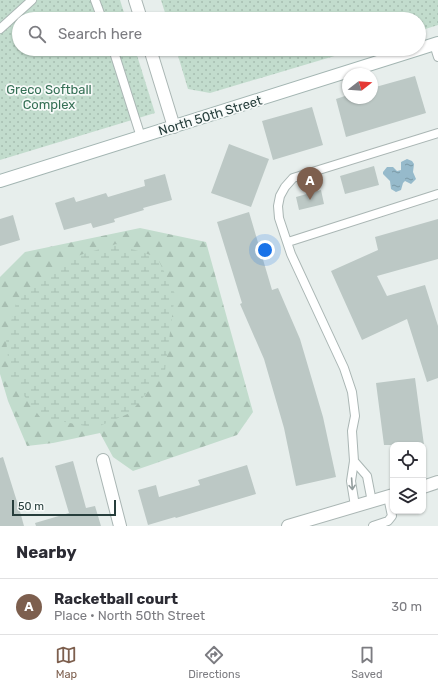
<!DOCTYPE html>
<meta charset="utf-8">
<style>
body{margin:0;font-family:Rubik,sans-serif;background:#f2f2f3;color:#2b2b33}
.controls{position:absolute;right:12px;bottom:12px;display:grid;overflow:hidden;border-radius:8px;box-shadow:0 1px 3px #0004}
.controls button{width:36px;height:36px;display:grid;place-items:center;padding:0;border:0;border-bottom:1px solid #e1e1e2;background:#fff;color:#2b2b33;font:20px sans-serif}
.compass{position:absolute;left:342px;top:68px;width:36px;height:36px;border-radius:50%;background:#fff;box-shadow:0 1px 3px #0004;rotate:73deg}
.scale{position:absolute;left:12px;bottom:10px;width:104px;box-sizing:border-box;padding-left:4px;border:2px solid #273e3c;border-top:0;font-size:11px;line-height:14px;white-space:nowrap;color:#273e3c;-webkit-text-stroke:3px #f7faf9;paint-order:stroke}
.you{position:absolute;left:265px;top:250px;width:14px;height:14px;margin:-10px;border:3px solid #fff;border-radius:50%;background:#1a73e8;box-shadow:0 0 0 6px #1a73e833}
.badge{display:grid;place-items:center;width:26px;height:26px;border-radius:50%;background:#7d5f4e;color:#fff;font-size:13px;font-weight:700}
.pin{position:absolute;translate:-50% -33px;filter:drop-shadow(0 1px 2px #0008)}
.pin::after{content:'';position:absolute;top:21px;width:14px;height:12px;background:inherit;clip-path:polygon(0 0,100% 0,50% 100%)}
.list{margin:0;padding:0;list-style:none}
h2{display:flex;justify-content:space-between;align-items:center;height:52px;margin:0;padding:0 16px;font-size:17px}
h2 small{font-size:13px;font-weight:400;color:#7c7c81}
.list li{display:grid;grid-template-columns:26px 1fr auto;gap:12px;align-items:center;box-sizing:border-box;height:56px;padding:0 16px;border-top:1px solid #e1e1e2}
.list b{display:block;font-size:15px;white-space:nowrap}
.list p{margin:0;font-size:13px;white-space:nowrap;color:#7c7c81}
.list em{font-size:13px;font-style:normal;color:#7c7c81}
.icon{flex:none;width:22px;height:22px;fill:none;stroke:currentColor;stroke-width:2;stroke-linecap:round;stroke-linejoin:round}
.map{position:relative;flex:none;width:438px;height:526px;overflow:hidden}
.search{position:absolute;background:#fff;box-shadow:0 1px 3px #0004;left:12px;right:12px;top:12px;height:44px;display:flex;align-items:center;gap:10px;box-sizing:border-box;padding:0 14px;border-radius:22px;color:#7c7c81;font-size:15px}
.sheet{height:108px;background:#fff}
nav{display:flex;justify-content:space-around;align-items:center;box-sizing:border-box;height:56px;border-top:1px solid #e1e1e2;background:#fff;font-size:11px;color:#7c7c81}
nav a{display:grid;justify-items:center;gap:2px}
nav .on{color:#7d5f4e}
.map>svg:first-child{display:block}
.forest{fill:url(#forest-firs)}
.wetland{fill:url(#wetland-marsh)}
.park{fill:url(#park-dots)}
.water{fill:url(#water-ripples)}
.building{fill:#bcc8c5}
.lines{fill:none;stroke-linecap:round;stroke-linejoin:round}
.lane-casing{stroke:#aab6b4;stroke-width:10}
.street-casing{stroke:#aab6b4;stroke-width:14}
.secondary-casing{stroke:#a3b5b2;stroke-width:14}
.lane{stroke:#fff;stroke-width:8}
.street{stroke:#fff;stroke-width:12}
.secondary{stroke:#fff;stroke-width:12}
.oneway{stroke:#939e9e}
.labels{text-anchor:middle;stroke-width:3.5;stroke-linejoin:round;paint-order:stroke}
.park-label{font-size:13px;fill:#367056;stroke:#f7faf9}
.street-label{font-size:13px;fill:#273e3c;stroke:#f7faf9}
</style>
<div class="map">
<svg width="438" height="526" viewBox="0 0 438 526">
<defs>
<pattern id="forest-firs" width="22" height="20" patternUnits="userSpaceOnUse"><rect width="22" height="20" fill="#c2dccd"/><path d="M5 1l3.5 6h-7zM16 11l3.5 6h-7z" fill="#a7beb1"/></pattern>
<pattern id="wetland-marsh" width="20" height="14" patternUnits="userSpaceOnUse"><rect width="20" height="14" fill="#c2dccd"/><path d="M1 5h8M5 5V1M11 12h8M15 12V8" fill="none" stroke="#a7beb1"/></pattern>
<pattern id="park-dots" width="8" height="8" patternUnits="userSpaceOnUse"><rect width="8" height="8" fill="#c2dccd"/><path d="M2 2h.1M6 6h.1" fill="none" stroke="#a7beb1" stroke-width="1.8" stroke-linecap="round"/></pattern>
<pattern id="water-ripples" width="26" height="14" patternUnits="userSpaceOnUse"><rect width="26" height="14" fill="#96bacb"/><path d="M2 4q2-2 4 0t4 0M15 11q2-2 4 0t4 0" fill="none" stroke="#7a99a6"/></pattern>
</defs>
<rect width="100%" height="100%" fill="#e7eeec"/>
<!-- forest -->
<path class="forest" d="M140 228 206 242 253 412 237 435 133 471 113 457 100 433 53 443 27 446 8 401 0 374V277L25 252Z"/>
<!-- wetland -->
<path class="wetland" d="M116 244 157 257 175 294 165 371 130 413 95 428 40 417 10 377 6 339 17 300 67 259Z"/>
<!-- park -->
<path class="park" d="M0 0H120L126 19H19V49H135L155 113 0 160Z
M161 0H438V25L419 31V19H167Z
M176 49H358L210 93 188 89Z"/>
<!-- water -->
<path class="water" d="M407 159 412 161 414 164 413 172 416 179 411 184 405 181 403 183 401 190 396 192 391 189 390 181 383 174V172L387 167H393L397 171 401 170V162Z"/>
<!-- building -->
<path class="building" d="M415 76 426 113 346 137 336 99 348 95V98H372V88Z
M312 107 323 145 273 160 262 121Z
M229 144 269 159 251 207 211 193Z
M374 166 379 185 345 194 340 176Z
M165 174 172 200 143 208 144 210 114 219 115 222 93 228 91 223 64 230 55 203 74 197 76 202 106 193 108 197 145 186 144 180Z
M321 190 324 204 299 210 296 197Z
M249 212 272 290 278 288 300 339 323 417 336 477 296 486 284 428 264 359 240 304 242 303 217 222Z
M13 215 20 240 0 246V219Z
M438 219V259L377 276 387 296 425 285 438 326V378L427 382 407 319 362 340 331 271 378 250 375 237Z
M415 378 424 445H384L376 383Z
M3 457 19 508 24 526H0V458Z
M73 461 86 508 95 506 101 526H36L35 523 69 513 55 466Z
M247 465 256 494 176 518 175 517 148 525 138 490 156 485 159 497 200 485 198 480Z"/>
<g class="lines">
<defs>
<path id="lane" d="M95 0 102 19
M0 29 32 0
M434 44 438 57
M113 49 141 137
M288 242 438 194
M354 461 367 476 372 502
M355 506 351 481 354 461 352 431 355 416 352 392 344 368 291 254 279 218 278 206 280 196 285 187 293 178 438 133
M373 526 388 521 392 516 388 497"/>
<path id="street" d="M135 0 141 19
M150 49 174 127
M103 460 120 526
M423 487 438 482
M288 526 393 495"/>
<path id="secondary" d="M419 49 438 43
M0 181 419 49"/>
</defs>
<!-- lane casing -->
<use href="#lane" class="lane-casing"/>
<!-- street casing -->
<use href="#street" class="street-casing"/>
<!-- secondary casing -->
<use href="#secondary" class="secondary-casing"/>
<!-- lane -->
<use href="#lane" class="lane"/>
<!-- street -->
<use href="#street" class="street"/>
<!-- secondary -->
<use href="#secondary" class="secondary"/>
</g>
<!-- one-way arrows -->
<defs><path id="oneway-shaft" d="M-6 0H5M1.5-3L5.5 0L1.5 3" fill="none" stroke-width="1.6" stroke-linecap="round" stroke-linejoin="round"/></defs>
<use class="oneway" href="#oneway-shaft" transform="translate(352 484) rotate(86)"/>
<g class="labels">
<!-- park labels -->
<g class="park-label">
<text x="49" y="94">Greco Softball<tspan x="49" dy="15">Complex</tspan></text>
</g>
<!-- street labels -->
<g class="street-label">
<text transform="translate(210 115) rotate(-17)" y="5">North 50th Street</text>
</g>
</g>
</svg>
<div class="controls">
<button><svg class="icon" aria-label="locate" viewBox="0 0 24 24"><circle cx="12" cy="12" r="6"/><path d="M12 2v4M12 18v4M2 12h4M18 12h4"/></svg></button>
<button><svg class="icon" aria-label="layers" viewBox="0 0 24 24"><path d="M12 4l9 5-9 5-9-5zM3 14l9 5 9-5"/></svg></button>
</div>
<svg class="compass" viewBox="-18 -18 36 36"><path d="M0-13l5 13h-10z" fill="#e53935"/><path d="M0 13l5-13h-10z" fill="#7c7c81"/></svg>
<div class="scale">50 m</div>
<div class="you"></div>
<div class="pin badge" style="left:310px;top:200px">A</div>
<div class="search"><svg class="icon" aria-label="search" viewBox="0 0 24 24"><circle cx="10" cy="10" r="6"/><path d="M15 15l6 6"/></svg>Search here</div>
</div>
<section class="sheet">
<h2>Nearby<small></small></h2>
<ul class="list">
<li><span class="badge">A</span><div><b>Racketball court</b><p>Place · North 50th Street</p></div><em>30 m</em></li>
</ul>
</section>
<nav>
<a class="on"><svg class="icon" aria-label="map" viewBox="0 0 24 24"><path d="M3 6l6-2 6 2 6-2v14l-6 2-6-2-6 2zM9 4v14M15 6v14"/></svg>Map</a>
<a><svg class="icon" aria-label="directions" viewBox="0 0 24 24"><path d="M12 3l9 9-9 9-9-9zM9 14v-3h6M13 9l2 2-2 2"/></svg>Directions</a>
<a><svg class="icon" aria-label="saved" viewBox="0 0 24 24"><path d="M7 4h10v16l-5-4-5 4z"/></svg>Saved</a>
</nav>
